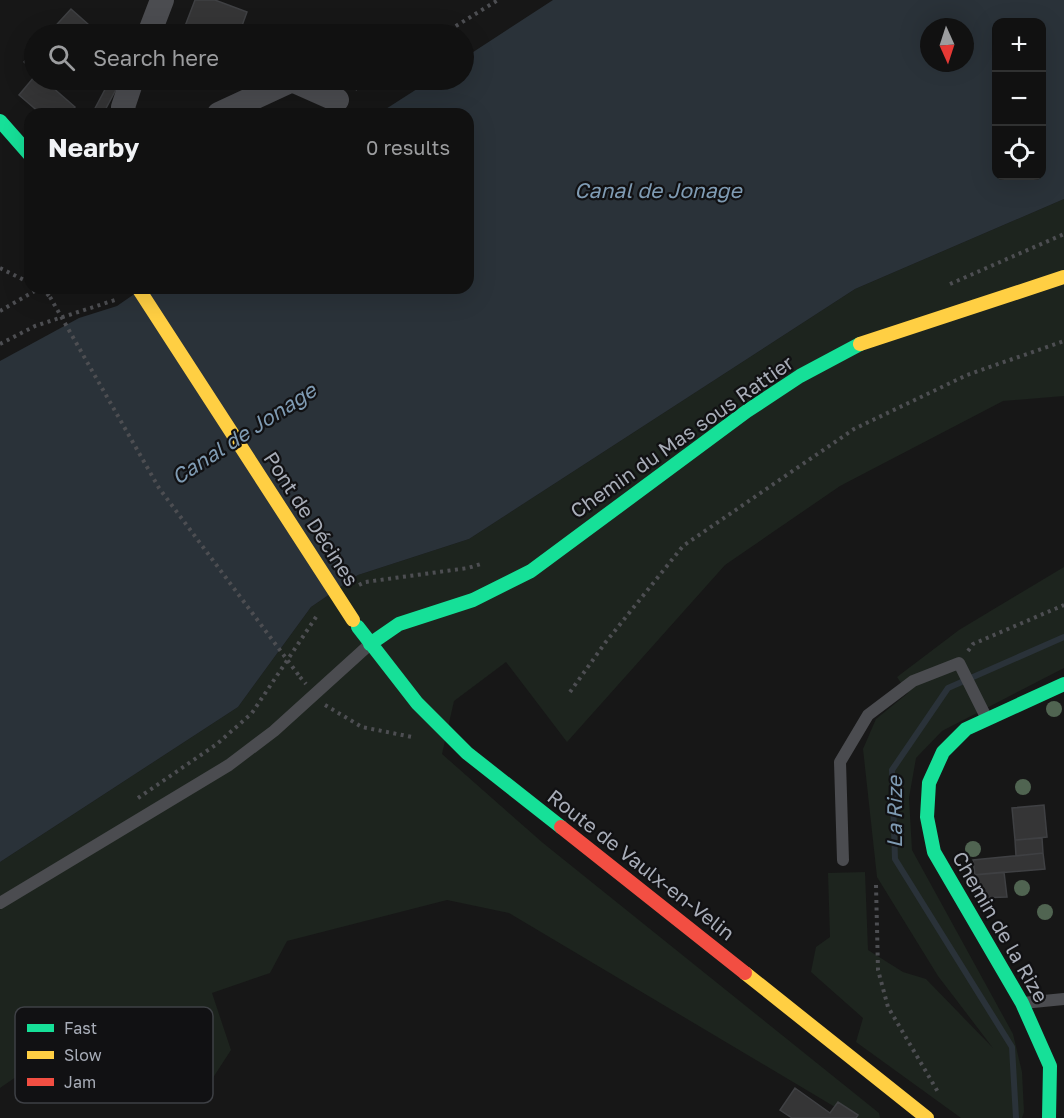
<!DOCTYPE html>
<meta charset="utf-8">
<style>
body{margin:0;font-family:"Golos Text",sans-serif;background:#1e1f1f;color:#f1f3f6}
.controls{position:absolute;right:18px;top:18px;display:grid;overflow:hidden;border-radius:12px;box-shadow:0 6px 24px #0002}
.controls button{width:54px;height:54px;display:grid;place-items:center;padding:0;border:0;border-bottom:2px solid #303131;background:#111;color:#f1f3f6;font:30px sans-serif}
.compass{position:absolute;left:920px;top:18px;width:54px;height:54px;border-radius:50%;background:#111;box-shadow:0 6px 24px #0002;rotate:177deg}
.list{margin:0;padding:0;list-style:none}
h2{display:flex;justify-content:space-between;align-items:center;height:78px;margin:0;padding:0 24px;font-size:26px}
h2 small{font-size:20px;font-weight:400;color:#9c9d9f}
.icon{flex:none;width:33px;height:33px;fill:none;stroke:currentColor;stroke-width:2;stroke-linecap:round;stroke-linejoin:round}
.map{position:relative;flex:none;width:1064px;height:1118px;overflow:hidden}
.search{position:absolute;background:#111;box-shadow:0 6px 24px #0002;left:24px;top:24px;width:450px;height:66px;display:flex;align-items:center;gap:15px;box-sizing:border-box;padding:0 21px;border-radius:33px;color:#9c9d9f;font-size:22px}
.panel{position:absolute;background:#111;box-shadow:0 6px 24px #0002;left:24px;top:108px;width:450px;height:186px;border-radius:18px}
.map>svg:first-child{display:block}
.green{fill:#1d241e}
.water{fill:#2a3239;fill-rule:evenodd}
.lines{fill:none;stroke-linecap:round;stroke-linejoin:round}
.stream{stroke:#2a3239;stroke-width:6}
.building{fill:#353536;stroke:#3f4043;stroke-width:1.5}
.path{stroke:#4d4e52;stroke-width:4;stroke-dasharray:3 4.5;stroke-linecap:butt}
.lane{stroke:#4b4c50;stroke-width:12}
.street{stroke:#4b4c50;stroke-width:24}
.fast{stroke:#16e098;stroke-width:14}
.slow{stroke:#ffcf43;stroke-width:14}
.jam{stroke:#f24e42;stroke-width:14}
.path-bridge{stroke:#4d4e52;stroke-width:4;stroke-dasharray:3 4.5;stroke-linecap:butt}
.slow-bridge{stroke:#ffcf43;stroke-width:14}
.tree{fill:#506451}
.labels{text-anchor:middle;stroke-width:4.5;stroke-linejoin:round;paint-order:stroke}
.street-label{font-size:20px;fill:#a8adb8;stroke:#111113}
.water-label{font-size:21px;font-style:italic;fill:#7f9bb3;stroke:#111113}
.key{fill:#111113;stroke:#3e4045;stroke-width:1.5}
.key-label{font-size:16px;fill:#a8adb8}
</style>
<div class="map">
<svg width="1064" height="1118" viewBox="0 0 1064 1118">
<rect width="100%" height="100%" fill="#171717"/>
<!-- green -->
<path class="green" d="M1064 199V396L1003 401 840 486 725 565 567 742 506 662 454 701 442 754 543 843 879 1113 880 1118H856L858 1115 838 1102 835 1107 509 913 447 900 287 941 270 973 212 993 231 1050 207 1087 133 1069 94 1023 0 1088V862L238 707 311 607 358 575 469 539 855 289Z
M1064 567V668L942 731 916 758 909 798 912 850 1013 1034 1022 1072 1024 1112 1022 1118H961L856 1042 863 1018 811 972 816 947 830 937 828 873 865 872 868 950 903 972 926 979 993 1048 938 976 877 877 863 749 876 719 908 693 897 677 959 630Z"/>
<!-- water -->
<path class="water" d="M553 0H1064V199L855 289 469 539 358 575 311 607 238 707 0 862V361L79 318 117 306 143 288H468V114H378L431 80H464V58ZM996 22H1042V176H996ZM929 27H965V63H929Z"/>
<g class="lines">
<!-- stream -->
<path class="stream" d="M1016 1118 1012 1047 895 859 892 770 948 688 1064 637"/>
</g>
<!-- building -->
<path class="building" d="M195 0H215L247 12 239 34H182Z
M71 9 98 33 97 34H48Z
M34 50V71L24 62Z
M34 77V80H44L75 107 68 114H41L19 95Z
M44 80H57L51 86Z
M110 80H121L103 114H92Z
M200 80H223L207 83Z
M1044 805 1047 837 1015 840 1012 808Z
M1042 838 1043 853 1016 856 1015 840Z
M1043 853 1045 869 975 875 973 860Z
M1004 872 1007 897 975 898 972 875Z
M795 1088 830 1113 838 1102 858 1115 856 1118H792L780 1110Z"/>
<g class="lines">
<!-- path -->
<path class="path" d="M443 34 498 0
M355 89 370 80
M0 268 30 283
M950 284 1064 234
M42 288 50 297
M0 311 40 288
M0 344 35 326 115 300
M359 585 365 582 468 568 484 563
M968 651 973 644 1064 605
M300 677 306 684
M570 692 605 643 683 546 854 429 967 375 1064 341
M325 705 362 727 412 737
M138 798 217 744 252 713 318 614
M876 885 878 970 888 1007 938 1092"/>
<!-- lane -->
<path class="lane" d="M843 860 840 762 868 715 913 681 959 663 986 717
M0 903 229 765 274 731 369 645
M1023 1003 1064 999"/>
<!-- street -->
<path class="street" d="M149 34 162 0
M292 80 337 100
M125 114 123 107 132 80
M219 114 292 80"/>
<!-- fast -->
<path class="fast" d="M0 121 30 155
M358 627 417 703 467 753 561 827
M370 644 399 624 473 600 531 571 747 411 800 376 860 344
M1049 1118 1050 1066 1022 1003 934 852 927 817 929 783 943 752 966 729 1064 684"/>
<!-- slow -->
<path class="slow" d="M860 344 1064 277
M745 973 927 1118"/>
<!-- jam -->
<path class="jam" d="M561 827 745 973"/>
<!-- path-bridge -->
<path class="path-bridge" d="M50 297 159 488 300 677"/>
<!-- slow-bridge -->
<path class="slow-bridge" d="M138 288 353 620"/>
</g>
<!-- trees -->
<g class="tree">
<circle cx="1054" cy="709" r="8"/>
<circle cx="1023" cy="787" r="8"/>
<circle cx="973" cy="849" r="8"/>
<circle cx="1022" cy="888" r="8"/>
<circle cx="1045" cy="912" r="8"/>
</g>
<g class="labels">
<!-- street labels -->
<g class="street-label">
<text transform="translate(682 437) rotate(-35)" y="7">Chemin du Mas sous Rattier</text>
<text transform="translate(311 519) rotate(57)" y="7">Pont de Décines</text>
<text transform="translate(641 865) rotate(38)" y="7">Route de Vaulx-en-Velin</text>
<text transform="translate(1000 927) rotate(60)" y="7">Chemin de la Rize</text>
</g>
<!-- water labels -->
<g class="water-label">
<text x="658" y="198">Canal de Jonage</text>
<text transform="translate(244 434) rotate(-33)" y="7">Canal de Jonage</text>
<text transform="translate(895 812) rotate(-90)" y="7">La Rize</text>
</g>
</g>
<!-- legend -->
<rect x="15" y="1007" width="198" height="96" rx="9" class="key"/>
<rect x="27" y="1024" width="27" height="8" fill="#16e098"/>
<rect x="27" y="1051" width="27" height="8" fill="#ffcf43"/>
<rect x="27" y="1078" width="27" height="8" fill="#f24e42"/>
<g class="key-label">
<text x="64" y="1034">Fast</text>
<text x="64" y="1061">Slow</text>
<text x="64" y="1088">Jam</text>
</g>
</svg>
<div class="controls">
<button>+</button>
<button>−</button>
<button><svg class="icon" aria-label="locate" viewBox="0 0 24 24"><circle cx="12" cy="12" r="6"/><path d="M12 2v4M12 18v4M2 12h4M18 12h4"/></svg></button>
</div>
<svg class="compass" viewBox="-18 -18 36 36"><path d="M0-13l5 13h-10z" fill="#e53935"/><path d="M0 13l5-13h-10z" fill="#9c9d9f"/></svg>
<div class="search"><svg class="icon" aria-label="search" viewBox="0 0 24 24"><circle cx="10" cy="10" r="6"/><path d="M15 15l6 6"/></svg>Search here</div>
<section class="panel">
<h2>Nearby<small>0 results</small></h2>
<ul class="list">
</ul>
</section>
</div>
